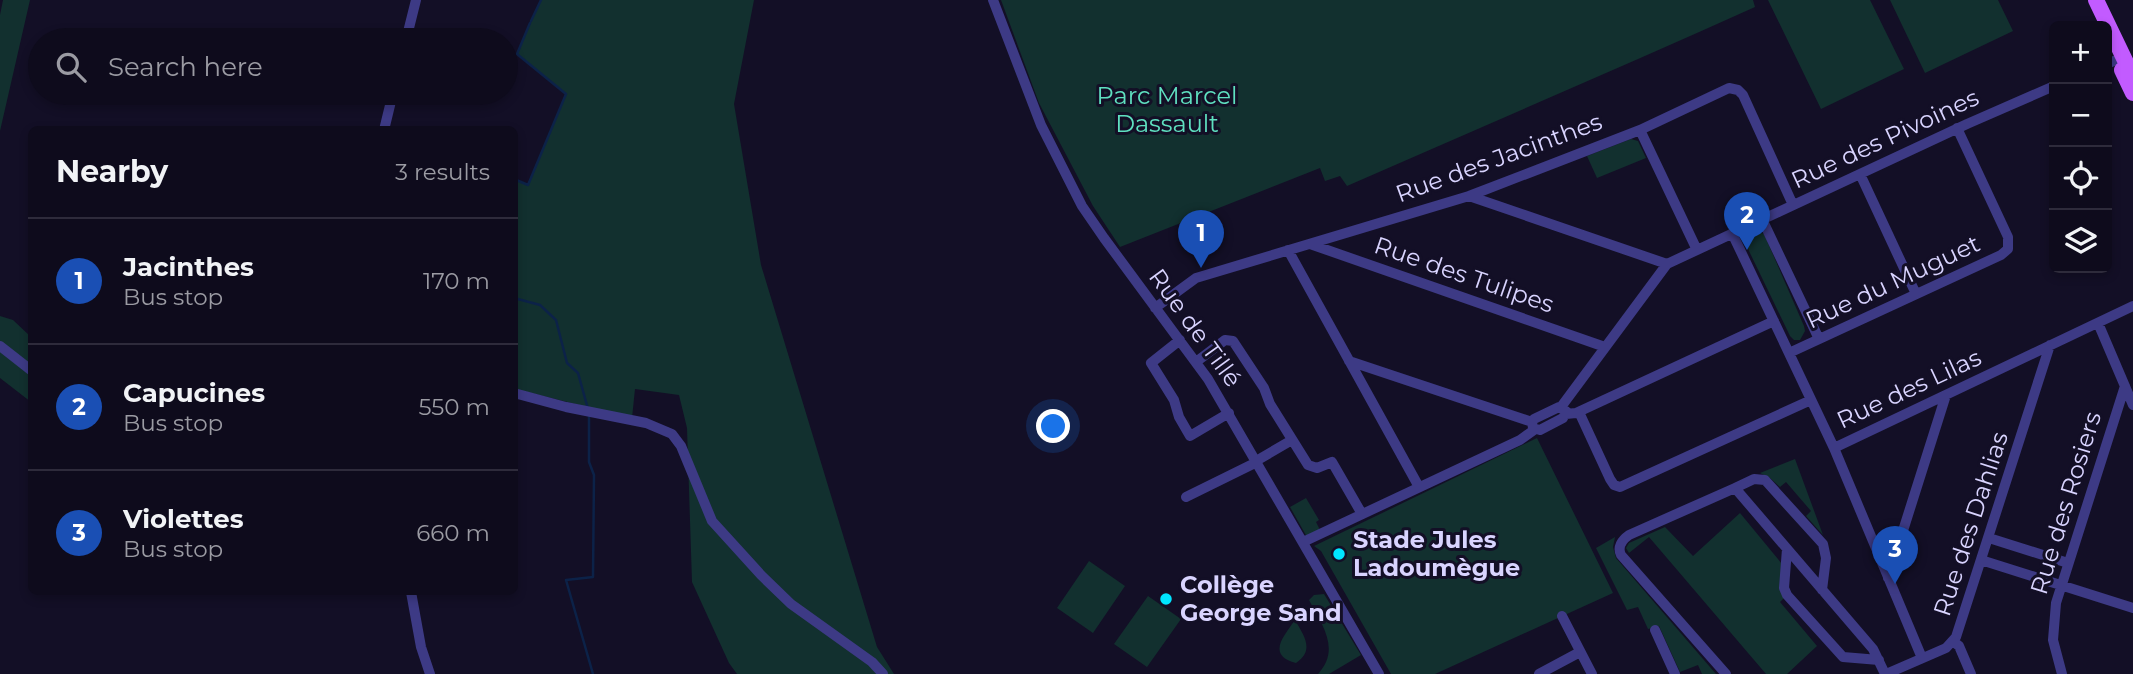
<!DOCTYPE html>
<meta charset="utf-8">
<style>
body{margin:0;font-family:Montserrat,sans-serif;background:#1c1929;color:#f1f3f6}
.controls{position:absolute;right:21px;top:21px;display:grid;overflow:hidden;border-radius:10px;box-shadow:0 4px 10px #0003}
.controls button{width:63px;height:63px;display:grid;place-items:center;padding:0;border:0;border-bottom:2px solid #2e2b3b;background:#0e0b1c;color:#f1f3f6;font:35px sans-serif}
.you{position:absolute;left:1054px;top:427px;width:24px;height:24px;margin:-18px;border:5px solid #fff;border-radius:50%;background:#1a73e8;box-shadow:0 0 0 10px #1a73e833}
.badge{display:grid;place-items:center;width:46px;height:46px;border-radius:50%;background:#b45309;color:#fff;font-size:23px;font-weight:700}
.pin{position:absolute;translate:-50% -58px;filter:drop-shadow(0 2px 4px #0008)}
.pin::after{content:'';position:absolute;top:37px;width:24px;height:21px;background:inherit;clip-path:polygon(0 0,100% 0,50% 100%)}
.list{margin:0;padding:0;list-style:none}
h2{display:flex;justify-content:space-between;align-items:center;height:91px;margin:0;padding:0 28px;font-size:30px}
h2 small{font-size:23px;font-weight:400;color:#9b9ba3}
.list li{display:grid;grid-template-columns:46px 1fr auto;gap:21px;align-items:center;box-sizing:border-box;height:126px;padding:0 28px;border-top:2px solid #2e2b3b}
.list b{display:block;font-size:26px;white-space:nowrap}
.list p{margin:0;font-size:23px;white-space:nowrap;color:#9b9ba3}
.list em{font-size:23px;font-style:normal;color:#9b9ba3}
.icon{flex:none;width:38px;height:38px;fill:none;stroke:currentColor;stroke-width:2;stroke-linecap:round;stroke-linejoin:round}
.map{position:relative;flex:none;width:2133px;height:674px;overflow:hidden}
.search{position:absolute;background:#0e0b1c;box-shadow:0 4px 10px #0003;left:28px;top:28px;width:490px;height:77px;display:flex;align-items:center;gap:18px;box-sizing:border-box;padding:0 24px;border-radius:38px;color:#9b9ba3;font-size:26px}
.panel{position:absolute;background:#0e0b1c;box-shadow:0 4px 10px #0003;left:28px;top:126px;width:490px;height:469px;border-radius:10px}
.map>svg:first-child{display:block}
.green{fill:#12302f}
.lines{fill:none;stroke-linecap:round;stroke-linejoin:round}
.stream{stroke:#0c2248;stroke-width:2.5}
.minor{stroke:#3d3a85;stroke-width:10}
.primary{stroke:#c25bff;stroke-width:16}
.poi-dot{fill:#00e5ff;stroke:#130f26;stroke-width:2.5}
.labels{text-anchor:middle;stroke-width:6;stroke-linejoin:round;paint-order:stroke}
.park-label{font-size:24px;fill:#5fe0c0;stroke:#130f26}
.street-label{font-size:24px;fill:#d9d4ff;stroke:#130f26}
.poi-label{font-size:24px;font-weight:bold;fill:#d9d4ff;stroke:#130f26;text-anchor:start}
</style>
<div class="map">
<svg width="2133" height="674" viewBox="0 0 2133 674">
<rect width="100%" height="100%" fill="#130f26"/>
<!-- green -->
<path class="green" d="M3 0H30L0 131V15Z
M541 0H754L734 104 761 265 877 647 894 674H737L729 663 692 582 687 428 679 395 635 389 632 418 515 389 514 179 528 185 566 94 517 54Z
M1001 0H1753L1755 7C1620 68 1483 126 1347 186L1340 176 1325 181 1320 168 1120 247 1093 206 1039 103Z
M1768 0H1870L1904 69 1821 109Z
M1890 0H1998L2013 31 1925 73Z
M1631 139 1638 141 1646 158 1597 178 1587 156Z
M1753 229 1764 234 1804 326 1805 331 1800 340H1794L1790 336 1749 251 1744 237Z
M0 316 13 320 31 337V367L0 343Z
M0 351 31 376V402L0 378Z
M1537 438 1613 593 1435 674H1391L1321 551 1314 546Z
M1795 459 1823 535 1806 516 1811 511 1786 482 1780 487 1770 478 1760 473Z
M1306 498 1319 520 1316 522 1320 530 1307 537 1290 507Z
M1740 513 1782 564 1785 597 1780 602 1817 646 1787 674H1766L1649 537 1629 553 1626 548 1629 543 1665 527 1693 556Z
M1615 537 1613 547 1616 558 1716 674H1702L1698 665 1680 672 1659 626 1648 629 1638 607 1627 610 1596 548Z
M1089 561 1125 586 1093 633 1057 608Z
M1324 594 1361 655 1329 674H1318C1341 649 1322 625 1309 600L1314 595Z
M1148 596 1181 619 1147 667 1114 644Z
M1295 620C1304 636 1315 650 1296 663 1266 655 1284 636 1295 620Z"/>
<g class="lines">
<!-- stream -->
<path class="stream" d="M531 21 541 0
M514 179 528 185 566 94 517 54 530 23
M514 298 540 305 556 320 567 363 578 373 588 409
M589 416V462L594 475 593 577 566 580 593 674"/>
<!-- minor -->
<path class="minor" d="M993 0 1041 125 1082 206 1104 238 1208 379 1379 674
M406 40 416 0
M2107 64 2123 57
M384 130 393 93
M1640 130 1697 250
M1860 174 1916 294
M1469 196 1667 264
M1762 219 1819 339
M1732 233 1834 448 1922 658
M1310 244 1605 347
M1288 250 1419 487
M1155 308 1196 278 1469 196 1640 130 1729 88 1738 90 1743 95 1793 205
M2098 323 2133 405
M1180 340 1151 363 1174 400 1179 417 1190 436 1229 413
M0 346 32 371
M1789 353 2001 255 2008 249V237L1957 128
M1349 361 1532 422
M1196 362 1225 340 1233 341 1264 388 1270 404 1308 465 1317 468 1332 462 1362 514
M514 393 566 407 646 423 672 434 681 446 712 521 761 575 791 604 872 662 883 674
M1559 407 1566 411 1563 418 1540 430 1533 428 1532 422 1534 419Z
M1561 407 1667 264 1967 124 2054 86
M1579 412 1610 479 1614 485 1620 487 1811 400
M1566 414 1576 413 1774 321
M1834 448 2133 306
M1256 461 1292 440
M1735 488 1754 479 1765 480 1823 544 1826 558 1822 590
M1186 497 1257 462
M1989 538 2068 563
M1303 542 1520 440 1534 430
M1787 549 1784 588 1787 595 1843 657 1879 660
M1981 560 2133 608
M1888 578 1946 395
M411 592 421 647 430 674
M1562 616 1592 674
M1655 630 1675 674
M1954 642 1959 646 1971 674
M1539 674 1580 652
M1726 674 1621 555C1617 547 1622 540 1629 535L1735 488 1873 649 1885 674
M1886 674 1946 648 1956 637 2050 345
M2062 674 2053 640 2056 603 2125 386"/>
<!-- primary -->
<path class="primary" d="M2096 0 2133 77
M2122 70 2133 93"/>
</g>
<!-- markers -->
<g class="poi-dot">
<circle cx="1339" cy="554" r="7"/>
<circle cx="1166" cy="599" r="7"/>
</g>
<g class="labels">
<!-- park labels -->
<g class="park-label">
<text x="1167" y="104">Parc Marcel<tspan x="1167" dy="28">Dassault</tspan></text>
</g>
<!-- street labels -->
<g class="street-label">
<text transform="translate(1885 139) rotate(-25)" y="8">Rue des Pivoines</text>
<text transform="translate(1499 158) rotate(-20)" y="8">Rue des Jacinthes</text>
<text transform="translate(1464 275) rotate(19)" y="8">Rue des Tulipes</text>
<text transform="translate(1893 282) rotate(-25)" y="8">Rue du Muguet</text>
<text transform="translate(1195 328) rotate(54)" y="8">Rue de Tillé</text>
<text transform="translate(1909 389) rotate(-25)" y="8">Rue des Lilas</text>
<text transform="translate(2066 503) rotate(-73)" y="8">Rue des Rosiers</text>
<text transform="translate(1971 524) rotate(-72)" y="8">Rue des Dahlias</text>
</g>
<!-- poi labels -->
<g class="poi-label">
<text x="1353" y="548">Stade Jules<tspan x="1353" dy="28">Ladoumègue</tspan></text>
<text x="1180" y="593">Collège<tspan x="1180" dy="28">George Sand</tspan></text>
</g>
</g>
</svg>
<div class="controls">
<button>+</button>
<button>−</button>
<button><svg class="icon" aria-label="locate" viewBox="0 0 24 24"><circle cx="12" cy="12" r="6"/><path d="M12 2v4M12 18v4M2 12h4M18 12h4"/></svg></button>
<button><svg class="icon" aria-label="layers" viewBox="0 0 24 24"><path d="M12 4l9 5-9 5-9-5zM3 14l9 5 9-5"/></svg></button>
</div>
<div class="you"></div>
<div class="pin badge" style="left:1201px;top:268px;background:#1a4fb4">1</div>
<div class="pin badge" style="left:1747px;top:250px;background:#1a4fb4">2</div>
<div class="pin badge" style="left:1895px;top:584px;background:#1a4fb4">3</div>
<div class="search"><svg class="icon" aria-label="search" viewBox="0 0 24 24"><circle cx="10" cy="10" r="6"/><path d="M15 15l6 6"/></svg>Search here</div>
<section class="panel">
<h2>Nearby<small>3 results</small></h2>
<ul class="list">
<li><span class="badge" style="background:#1a4fb4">1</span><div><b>Jacinthes</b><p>Bus stop</p></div><em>170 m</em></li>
<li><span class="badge" style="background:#1a4fb4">2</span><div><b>Capucines</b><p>Bus stop</p></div><em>550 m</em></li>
<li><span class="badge" style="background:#1a4fb4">3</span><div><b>Violettes</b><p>Bus stop</p></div><em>660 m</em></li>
</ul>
</section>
</div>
